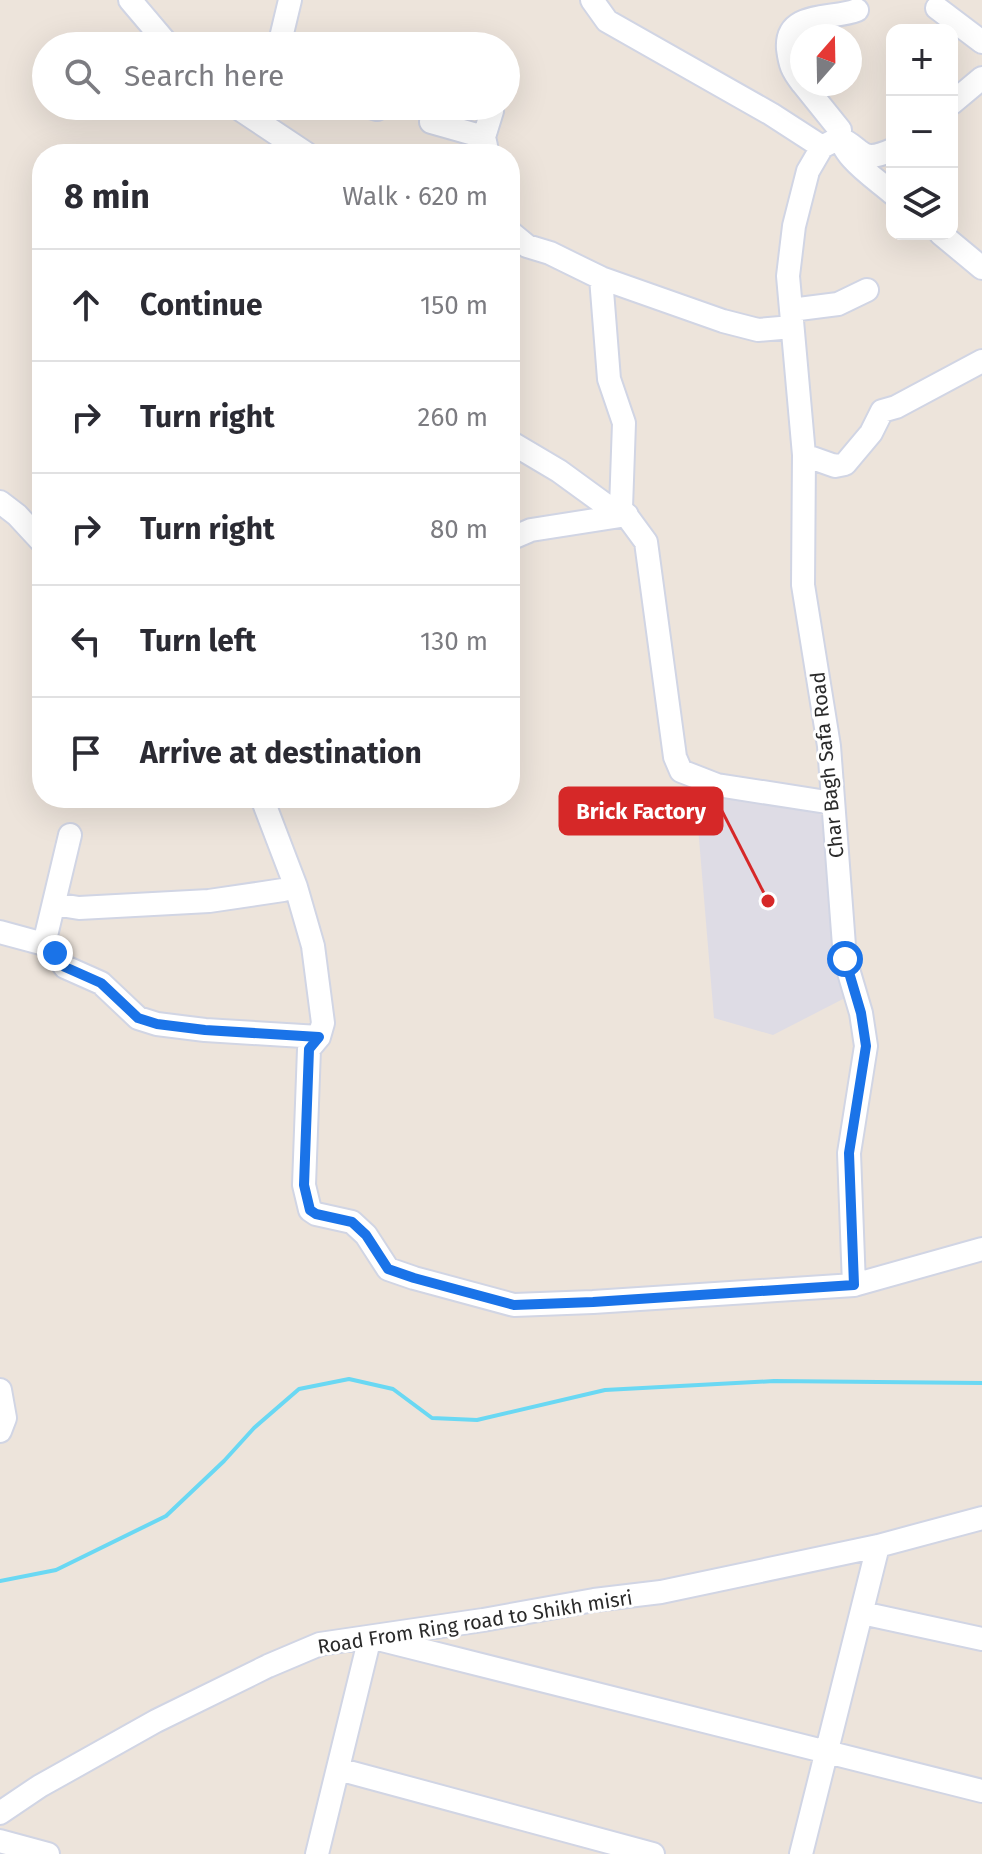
<!DOCTYPE html>
<meta charset="utf-8">
<style>
body{margin:0;font-family:"Fira Sans",sans-serif;background:#f2f2f3;color:#2b2b33}
.controls{position:absolute;right:24px;top:24px;display:grid;overflow:hidden;border-radius:16px;box-shadow:0 8px 32px #0002}
.controls button{width:72px;height:72px;display:grid;place-items:center;padding:0;border:0;border-bottom:2px solid #e1e1e2;background:#fff;color:#2b2b33;font:40px sans-serif}
.compass{position:absolute;left:790px;top:24px;width:72px;height:72px;border-radius:50%;background:#fff;box-shadow:0 8px 32px #0002;rotate:20deg}
.stop{position:absolute;width:24px;height:24px;margin:-18px;border:6px solid #1a73e8;border-radius:50%;background:#fff}
.stop.end{background:#1a73e8;border-color:#fff;box-shadow:0 2px 8px #0008}
.list{margin:0;padding:0;list-style:none}
h2{display:flex;justify-content:space-between;align-items:center;height:104px;margin:0;padding:0 32px;font-size:34px}
h2 small{font-size:26px;font-weight:400;color:#7c7c81}
.list li{display:grid;grid-template-columns:52px 1fr auto;gap:24px;align-items:center;box-sizing:border-box;height:112px;padding:0 32px;border-top:2px solid #e1e1e2}
.list b{display:block;font-size:30px;white-space:nowrap}
.list em{font-size:26px;font-style:normal;color:#7c7c81}
.icon{flex:none;width:44px;height:44px;fill:none;stroke:currentColor;stroke-width:2;stroke-linecap:round;stroke-linejoin:round}
.map{position:relative;flex:none;width:982px;height:1854px;overflow:hidden}
.search{position:absolute;background:#fff;box-shadow:0 8px 32px #0002;left:32px;top:32px;width:488px;height:88px;display:flex;align-items:center;gap:20px;box-sizing:border-box;padding:0 28px;border-radius:44px;color:#7c7c81;font-size:30px}
.panel{position:absolute;background:#fff;box-shadow:0 8px 32px #0002;left:32px;top:144px;width:488px;height:664px;border-radius:32px}
.map>svg:first-child{display:block}
.industrial{fill:#dedce5}
.lines{fill:none;stroke-linecap:round;stroke-linejoin:round}
.stream{stroke:#6ad8f3;stroke-width:4}
.minor-casing{stroke:#d1d5e4;stroke-width:26}
.minor{stroke:#fff;stroke-width:22}
.route{stroke:#1a73e8;stroke-width:10}
.labels{text-anchor:middle;stroke-width:6;stroke-linejoin:round;paint-order:stroke}
.street-label{font-size:20px;fill:#2a2a2a;stroke:#fff}
.leader{fill:none;stroke:#d62828;stroke-width:3}
.callout-dot{fill:#d62828;stroke:#fff;stroke-width:3}
.callout{fill:#d62828;stroke:#d62828;stroke-width:3}
.callout-label{font-size:22px;text-anchor:middle;font-weight:bold;fill:#fff}
</style>
<div class="map">
<svg width="982" height="1854" viewBox="0 0 982 1854">
<rect width="100%" height="100%" fill="#ede4db"/>
<!-- industrial -->
<path class="industrial" d="M818 789 845 998 773 1035 714 1018 696 803 738 795Z"/>
<g class="lines">
<!-- stream -->
<path class="stream" d="M0 1581 56 1570 166 1516 224 1461 254 1428 299 1389 349 1379 393 1389 432 1418 477 1420 605 1390 774 1381 982 1383"/>
<defs>
<path id="minor" d="M130 0 169 46
M592 0 607 21 771 114 822 147
M937 8 982 42
M279 46 290 0
M802 83C792 70 790 65 788 49 785 10 834 20 857 10
M803 84 840 130C837 154 875 178 892 193
M952 103 982 78
M235 106 307 154
M367 106 377 109
M431 122 484 137
M892 150C858 165 864 148 839 138L822 147 808 171 794 226 788 276 804 455 803 585 829 746 845 959 861 1013 866 1046 849 1153 854 1285 982 1249
M484 154 486 146 484 137 492 111
M510 232 527 246 550 253 601 278 723 321 758 330 792 327
M941 234 982 268
M601 278 609 379 624 423 621 508 646 542 675 757 681 771 717 785 833 803
M791 310 838 304 867 290
M510 442 559 471 607 506 621 508
M804 455 835 466 845 464 871 433 882 411 896 407 982 361
M0 502 17 515 42 542
M510 539 531 530 627 515
M262 798 296 887 313 946 323 1023 319 1037 309 1049 304 1185 310 1210 316 1214 352 1222 366 1235 388 1269 414 1278 514 1305 593 1302 854 1285
M54 904 79 908 209 901 283 890 296 887
M0 932 44 944 55 953 65 967 101 983 138 1018 157 1024 205 1030 319 1037
M44 944 70 835
M0 1390 5 1418 0 1431
M862 1613 982 1639
M338 1769 653 1854
M0 1813 40 1786 156 1721 268 1666 320 1644 483 1620 594 1600 661 1592 878 1546 982 1518
M0 1841 48 1854
M317 1854 370 1637 982 1791
M801 1854 878 1546"/>
</defs>
<!-- minor casing -->
<use href="#minor" class="minor-casing"/>
<!-- minor -->
<use href="#minor" class="minor"/>
</g>
<g class="lines">
<!-- route -->
<path class="route" d="M55 953 65 967 101 983 138 1018 157 1024 205 1030 319 1037 309 1049 304 1185 310 1210 316 1214 352 1222 366 1235 388 1269 414 1278 514 1305 593 1302 854 1285 849 1153 866 1046 861 1013 845 959"/>
</g>
<g class="labels">
<!-- street labels -->
<g class="street-label">
<text transform="translate(827 765) rotate(-96)" y="7">Char Bagh Safa Road</text>
<text transform="translate(475 1622) rotate(-9)" y="7">Road From Ring road to Shikh misri</text>
</g>
</g>
<!-- callouts -->
<path class="leader" d="M768 901L722 811"/>
<circle class="callout-dot" cx="768" cy="901" r="8"/>
<rect class="callout" x="560" y="788" width="162" height="46" rx="8"/>
<g class="callout-label">
<text x="641" y="819">Brick Factory</text>
</g>
</svg>
<div class="controls">
<button>+</button>
<button>−</button>
<button><svg class="icon" aria-label="layers" viewBox="0 0 24 24"><path d="M12 4l9 5-9 5-9-5zM3 14l9 5 9-5"/></svg></button>
</div>
<svg class="compass" viewBox="-18 -18 36 36"><path d="M0-13l5 13h-10z" fill="#e53935"/><path d="M0 13l5-13h-10z" fill="#7c7c81"/></svg>
<div class="stop" style="left:845px;top:959px"></div>
<div class="stop end" style="left:55px;top:953px"></div>
<div class="search"><svg class="icon" aria-label="search" viewBox="0 0 24 24"><circle cx="10" cy="10" r="6"/><path d="M15 15l6 6"/></svg>Search here</div>
<section class="panel">
<h2>8 min<small>Walk · 620 m</small></h2>
<ul class="list">
<li><svg class="icon" aria-label="ahead" viewBox="0 0 24 24"><path d="M12 20V5M6 11l6-6 6 6"/></svg><div><b>Continue</b></div><em>150 m</em></li>
<li><svg class="icon" aria-label="right" viewBox="0 0 24 24"><path d="M7 20v-9h11M14 6l5 5-5 5"/></svg><div><b>Turn right</b></div><em>260 m</em></li>
<li><svg class="icon" aria-label="right" viewBox="0 0 24 24"><path d="M7 20v-9h11M14 6l5 5-5 5"/></svg><div><b>Turn right</b></div><em>80 m</em></li>
<li><svg class="icon" aria-label="left" viewBox="0 0 24 24"><path d="M17 20v-9H6M10 6l-5 5 5 5"/></svg><div><b>Turn left</b></div><em>130 m</em></li>
<li><svg class="icon" aria-label="arrive" viewBox="0 0 24 24"><path d="M6 21V4h12l-3 4 3 4H6"/></svg><div><b>Arrive at destination</b></div></li>
</ul>
</section>
</div>
